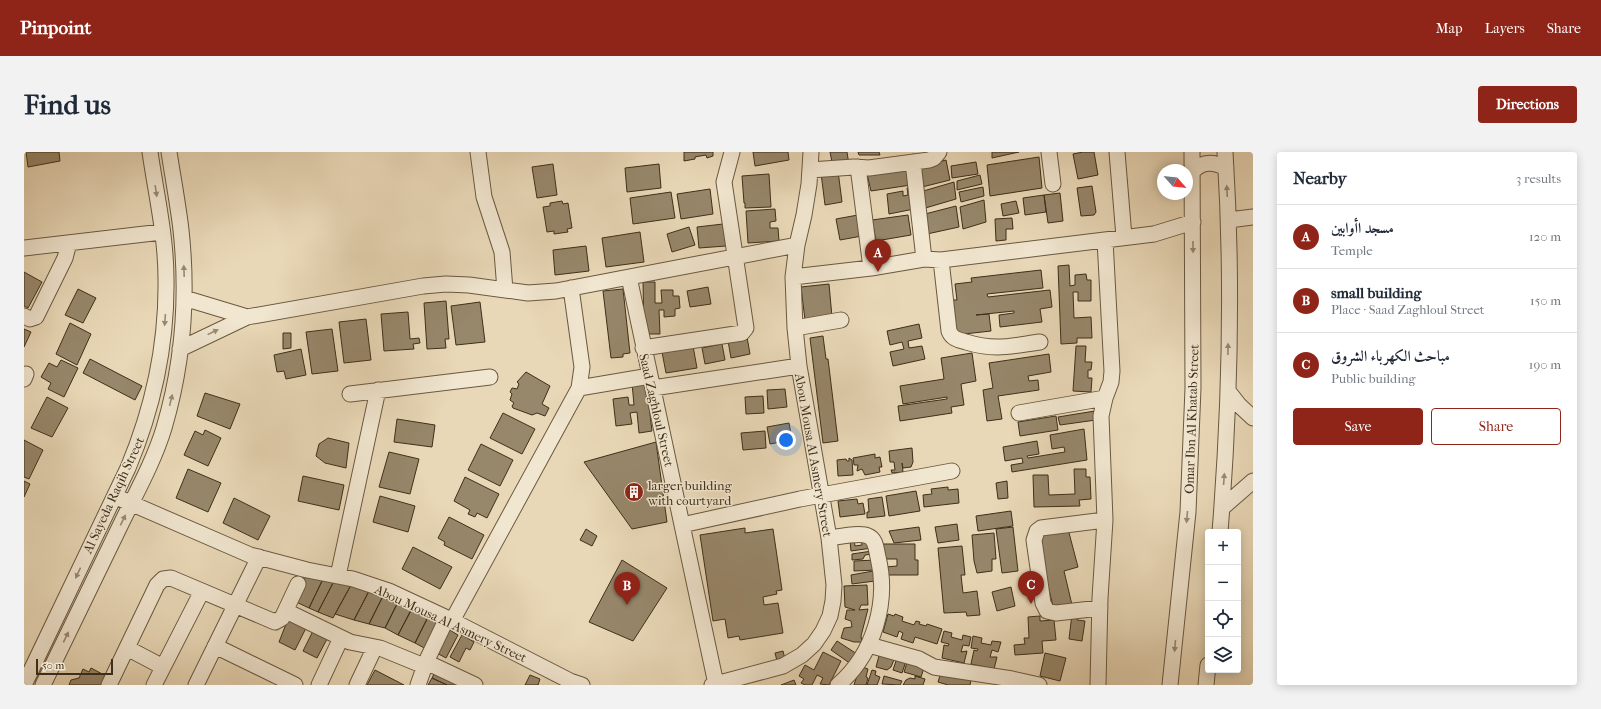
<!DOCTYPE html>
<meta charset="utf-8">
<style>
body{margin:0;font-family:"IM FELL French Canon",Amiri,serif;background:#f2f2f3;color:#1f2937}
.controls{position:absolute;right:12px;bottom:12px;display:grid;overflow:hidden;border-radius:4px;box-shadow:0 2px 10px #0003}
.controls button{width:36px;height:36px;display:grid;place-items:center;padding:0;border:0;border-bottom:1px solid #e0e1e3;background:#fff;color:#1f2937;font:20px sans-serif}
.compass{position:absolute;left:1133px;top:12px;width:36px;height:36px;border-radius:50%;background:#fff;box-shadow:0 2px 10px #0003;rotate:117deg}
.scale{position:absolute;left:12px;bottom:10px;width:77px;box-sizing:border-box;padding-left:4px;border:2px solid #3f2f19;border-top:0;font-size:11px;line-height:14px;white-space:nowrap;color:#3f2f19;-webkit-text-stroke:3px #f1e6d0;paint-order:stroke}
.you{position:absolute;left:762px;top:288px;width:14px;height:14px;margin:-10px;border:3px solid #fff;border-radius:50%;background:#1a73e8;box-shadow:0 0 0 6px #1a73e833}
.badge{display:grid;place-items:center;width:26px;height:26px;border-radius:50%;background:#8f2418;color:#fff;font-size:13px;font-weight:700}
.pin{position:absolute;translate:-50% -33px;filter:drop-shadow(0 1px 2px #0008)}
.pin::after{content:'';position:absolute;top:21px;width:14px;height:12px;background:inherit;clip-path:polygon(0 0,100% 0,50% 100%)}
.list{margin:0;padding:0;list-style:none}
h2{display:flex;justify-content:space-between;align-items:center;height:52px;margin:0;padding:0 16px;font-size:17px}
h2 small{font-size:13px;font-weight:400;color:#747a83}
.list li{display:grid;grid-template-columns:26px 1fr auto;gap:12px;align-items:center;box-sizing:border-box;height:64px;padding:0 16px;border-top:1px solid #e0e1e3}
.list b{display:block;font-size:15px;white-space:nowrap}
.list p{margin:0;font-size:13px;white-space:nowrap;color:#747a83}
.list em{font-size:13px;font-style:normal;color:#747a83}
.actions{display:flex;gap:8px;padding:12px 16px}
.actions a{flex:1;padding:9px 0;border:1px solid #8f2418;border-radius:4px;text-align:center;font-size:14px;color:#8f2418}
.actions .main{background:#8f2418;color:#fff}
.icon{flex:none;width:22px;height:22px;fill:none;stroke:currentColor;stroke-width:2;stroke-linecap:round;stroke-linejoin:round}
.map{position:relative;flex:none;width:1229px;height:533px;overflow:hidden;border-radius:4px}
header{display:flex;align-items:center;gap:24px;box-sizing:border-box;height:56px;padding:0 20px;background:#8f2418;color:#fff}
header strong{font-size:19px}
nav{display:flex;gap:22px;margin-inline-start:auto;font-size:14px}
.intro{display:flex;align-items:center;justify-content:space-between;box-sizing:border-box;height:96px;padding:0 24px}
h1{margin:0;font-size:28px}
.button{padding:10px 18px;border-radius:4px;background:#8f2418;color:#fff;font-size:14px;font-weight:700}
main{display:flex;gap:24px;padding:0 24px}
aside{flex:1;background:#fff;border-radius:4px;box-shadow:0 2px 10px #0003}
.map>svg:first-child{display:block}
.building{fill:#97876b;stroke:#3f2f19}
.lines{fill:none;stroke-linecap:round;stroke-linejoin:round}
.minor-casing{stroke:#6a5940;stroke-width:17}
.minor{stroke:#f1e6d0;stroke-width:15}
.oneway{fill:#988a74}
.labels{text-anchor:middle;stroke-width:3;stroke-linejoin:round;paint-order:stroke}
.street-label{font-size:13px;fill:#3f2f19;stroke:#f1e6d0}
.poi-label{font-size:13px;fill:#3f2f19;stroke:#f1e6d0;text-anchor:start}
</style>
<header>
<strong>Pinpoint</strong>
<nav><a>Map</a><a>Layers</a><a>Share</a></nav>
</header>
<div class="intro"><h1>Find us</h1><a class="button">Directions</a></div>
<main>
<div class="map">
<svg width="1229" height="533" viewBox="0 0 1229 533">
<rect width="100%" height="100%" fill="#e9d8b7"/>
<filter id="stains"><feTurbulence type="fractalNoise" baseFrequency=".005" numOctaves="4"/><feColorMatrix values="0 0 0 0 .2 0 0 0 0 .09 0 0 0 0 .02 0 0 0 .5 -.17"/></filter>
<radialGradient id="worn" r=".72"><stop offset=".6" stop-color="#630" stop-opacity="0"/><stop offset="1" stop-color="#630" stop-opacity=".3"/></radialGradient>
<!-- building -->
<path class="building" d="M2 0H35L36 9 4 15Z
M660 0H689V4L683 6 682 3 676 4 671 5V7L660 9Z
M729 0H764L765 8 731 14Z
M806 0H823L825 13 809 15Z
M834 0H855L856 3H835Z
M968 0H995L968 6Z
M1059 0H1070L1074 23 1054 27 1049 2Z
M1015 5 1018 36 966 44 963 13Z
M922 8 926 28 898 35 894 15Z
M952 10 954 22 928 26 927 14Z
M529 12 533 43 513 46 508 15Z
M635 12 637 36 603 40 601 16Z
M885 14 887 33 847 39 843 22Z
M814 19 818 50 801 53 797 21Z
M745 22 747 55 721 56V51H720L718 24Z
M956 23 958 32 933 38V29Z
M930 30 932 47 898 57 896 40Z
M1068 34 1072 60 1070 63 1057 64 1053 36Z
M889 35 890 57 865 62 863 42 879 39V44L884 43 883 36Z
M959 35 960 44 937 50 935 40Z
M686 37 689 62 657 67 653 42Z
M647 40 651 66 609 72 606 46Z
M1036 41 1039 69 1024 71 1020 43Z
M1020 43 1022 60 1001 63 999 46Z
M960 48 962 70 939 77 936 55Z
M538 49 539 52 544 51 548 76 543 77 544 80 530 82V79L523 80 519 55 526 54V51Z
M992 49 995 61 979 64 977 52Z
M932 54 935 75 903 82 901 62Z
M751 57 752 69 746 70V76H754L755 89 724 91 722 59Z
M834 63 838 84 816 88 812 67Z
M884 63 887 83 852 89 848 68Z
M988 66 989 77H982V88L972 89 971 67Z
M699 72 702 94 675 96 673 75Z
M665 75 671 93 648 100 643 82Z
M616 80 620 110 582 115 578 86Z
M562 94 565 119 531 123 529 98Z
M1045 113 1046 134 1051 133V123L1062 122 1063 128H1067V149H1054V140H1049L1050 166 1067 165 1068 186H1053V191L1037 192 1034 114Z
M1017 118 1019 136 963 142 964 145 1026 138 1028 155 1016 157 1018 170 976 175 975 163 990 161V159L952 163 965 162 967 179 931 183 929 148H933L931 132 948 130 947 126Z
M0 120 18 130 4 156 0 154Z
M619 130H631V151H638L637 138H649V144H655L656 156 651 157V164L640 165V158H635L636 182H620Z
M805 132 808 165 781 168 777 135Z
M684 135 687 152 666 155 663 139Z
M54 137 72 146 59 171 41 163Z
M599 137 606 201 599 202V205L587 206 579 139Z
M422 149 425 187H421L422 196 403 197 400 151Z
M456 150 461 190 432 193 427 154Z
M384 160 386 187 395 186 396 191 389 192 390 197 360 199 357 162Z
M342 167 347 208 320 211 315 170Z
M46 171 67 182 53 213 32 202Z
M895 172 898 186 884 189 885 196 898 194 901 207 869 214 866 200 880 197 878 190 866 193 863 179Z
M0 177 7 180 0 195Z
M308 177 314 219 288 222 282 180Z
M259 181H267V196L259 197Z
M799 184 802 207H804L814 289 799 291 786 186Z
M723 185 726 202 707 206 704 189Z
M698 192 701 208 681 212 678 196Z
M669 194 673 216 642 221 638 200Z
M1052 194H1062L1061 210H1068L1067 218H1064V226H1068L1067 240 1049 239Z
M277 197 282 223 262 227 260 219 253 220 250 203Z
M948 201 952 229 937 232 940 253 927 255 928 261 876 269 874 254 923 247V245L879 252 876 234 920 227 917 206Z
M1025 202 1027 220 1004 224 1005 229 1014 228 1015 238 974 244 978 267 963 269 959 238 969 236 965 211Z
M66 207 118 234 111 248 59 221Z
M37 208 54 216 40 245 24 237 27 231 17 225 25 211 33 215Z
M502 220 526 234 518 252 525 256 521 264 513 261 508 263 489 256 488 254 490 251 486 248 488 242 486 240 488 236 493 237 495 232 493 230Z
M622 229 628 279 615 281 613 260 606 261 608 272 592 274 589 247 604 245 605 253H610L608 231Z
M761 237 763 255 744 257 743 238Z
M181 241 216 252 206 277 173 264Z
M739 244 740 261 722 262 721 245Z
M23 245 44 256 28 285 7 276Z
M1071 259 1072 268 1036 273 1034 265Z
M479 261 511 277 498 302 466 286Z
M1032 264 1034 278 996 284 994 270Z
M373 267 411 273 408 295 370 290Z
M765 271 768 288 746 292 743 275Z
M1060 277 1063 308 988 320 987 313 999 311 998 306 981 309 979 295 1013 289 1015 302 1003 304 1004 306 1041 300 1040 295 1028 297 1026 283Z
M181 278 197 286 184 314 160 303 171 279 179 283Z
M741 279 742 296 719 298 717 281Z
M304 286 325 291 322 316 301 311 292 304 295 292Z
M0 288 19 298 5 327 0 325Z
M632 290 643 370 608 377 560 310Z
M457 292 489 308 476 334 444 318Z
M888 296 889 310 887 315 879 316 878 311 879 320 868 321 867 318H871L870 310H866L865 299Z
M365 300 395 307 386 342 355 335Z
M851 302V306L856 305 858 315H855L856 320 841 323 838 317 833 319 834 313H830L829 306Z
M825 306 828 308 829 323 814 324 813 308 822 307 823 309H825Z
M164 317 197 331 184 360 152 346Z
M1050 317H1062V325H1066L1067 347 1055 348 1056 354 1010 355 1009 323H1024L1025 343 1051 342Z
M279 324 320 333 315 358 274 349Z
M441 325 475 342 463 366 453 361 451 365 444 362 446 358 430 349Z
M0 329 6 332 0 345Z
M983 329 984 346 974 347 972 331Z
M924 335V338L934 337 935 351 900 355 899 343 908 342 907 337Z
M892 339 896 359 865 364 862 344Z
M356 344 391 354 384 380 349 370Z
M858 345 861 364 843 366V360H845L844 347Z
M210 346 246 364 234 388 199 371Z
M833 347 834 352 839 351 841 362 816 365 814 349Z
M987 359 989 374 954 379 952 364Z
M425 365 460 383 448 407 420 393 421 390 414 386Z
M933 372 935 388 914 391 911 375Z
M895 375 897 388 870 391 865 379Z
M989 375 994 419 978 421 972 377Z
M721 376V381L749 377 758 438 752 439 753 442 739 445 740 453 754 451 759 481 716 488 715 484 704 486 701 467 689 469 676 383Z
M562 377 573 384 568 394 556 388Z
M1044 377 1054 415 1040 419 1048 453 1030 458 1012 385Z
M970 381 972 407H968V419L953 421 950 409 948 383Z
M837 387 848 396 827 399 826 389 830 388 831 394 838 393Z
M858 392H891V408H894V423H862V415L873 414V407H859Z
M938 394 941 423H937L939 441 953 439 956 463 943 464 942 460 920 461 914 396Z
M389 395 428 415 416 437 378 417Z
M848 399 849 402 841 403 839 407 828 408V402Z
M598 408 643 436 609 489 565 470Z
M852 408V418L830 419V409Z
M849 419 851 429 828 432 827 423Z
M284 420 299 427 285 456 270 449Z
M299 427 310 429 294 460 285 456Z
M310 429 327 433 309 466 294 460Z
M327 433 345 439 330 468 311 462Z
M843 433 844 453H837L835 458 844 457 837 484 838 490H830L817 486 820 476 828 475 827 469 821 467 823 458H831L821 455 820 434Z
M987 435 991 454 973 459 968 440Z
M345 439 359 444 345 472 330 468Z
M359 444 375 448 361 476 345 472Z
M375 448 389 455 374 483 361 476Z
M390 452 406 461 391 491 374 483Z
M406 461 420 468 404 498 391 491Z
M864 462 870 464 871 462 879 465 878 469 890 473 892 469 896 470 895 472 902 474 903 472 918 477 913 492 891 485 889 491 877 487 879 481 875 479 873 485 859 480Z
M1048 462H1054L1053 468 1061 469 1058 489 1045 487Z
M1016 464V469L1030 468 1032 488 1018 489 1019 501 991 503 990 493 1001 492 1000 486H1005L1004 465Z
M264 467 282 476 271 498 255 490Z
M424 477 434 483 422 506 411 500Z
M289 479 303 487 293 506 279 499Z
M920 479 928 481 927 485 938 488 939 483 947 485 945 494 939 493 937 500 943 499 940 511 918 506 920 493 924 494 925 492 917 490Z
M438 483 450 490 446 498 442 496 435 510 426 505Z
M949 484 958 486 957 491 967 493 968 489 977 490 974 500 968 498 966 505H973L970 517 947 512 950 498 953 499 954 497 947 496Z
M813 489 833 502 827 512 807 498Z
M759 499 761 507 753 509 751 501Z
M799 500 817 509 805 533 796 532 799 526 793 523 788 533H781L777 531 780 527 775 524 781 513 790 518Z
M856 500 872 503 867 515 863 518 852 515Z
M1021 501 1042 506 1036 529 1016 524Z
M874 503 883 506 878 521 869 518Z
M884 507 901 513 897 525 880 520Z
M836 514 844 517 842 525 844 526 842 533H830Z
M67 516 82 524 77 533H45L47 528 55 526 59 517 65 520Z
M413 516 436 528 433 533H423L408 526Z
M918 517 947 528 946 533H924L914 530Z
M351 518 380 533H343Z
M848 518 852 519 851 523 856 525 853 533H843Z
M506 523 516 527 514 533H501Z
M860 524 878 529 876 533 858 532Z
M891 524 901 527 899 533H879L882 528 886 526 891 527Z
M408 526 423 533H404Z
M770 528 772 533H757Z"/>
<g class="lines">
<defs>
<path id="minor" d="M454 0 460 45 478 100 481 138
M1025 0 1029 32
M1093 0 1100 85
M889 10 900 107
M834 15 847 116
M786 18 830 15 845 16 905 8 910 6 915 0
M1168 20C1178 9 1189 9 1202 16
M1205 68 1229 65
M0 96 138 80
M917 108 925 179C928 187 935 188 942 190 971 199 987 194 1016 190
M605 125 692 532
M769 125 847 116 900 107 917 108 1130 82 1169 70
M160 146 223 165
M0 164 6 167 12 165 41 106 45 91
M771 176 817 168
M619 196 718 181 722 176 700 30 708 0
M156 197 223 165 399 134 422 132 445 133 504 141 532 139 773 93
M0 227 2 222
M555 236 626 224
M629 236 775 214
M1204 239 1215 253 1229 266
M326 242 466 225
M995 261 1081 246
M97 347 226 403 283 418 329 427 365 439 423 466 546 529 558 533
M1198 356 1229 329
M658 373 776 347 928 319
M1196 380C1206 254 1209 126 1201 0
M805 386C814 385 836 380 844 384 852 387 852 397 854 405 865 450 850 502 814 533
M314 424 354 238
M1076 456 1032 461 1023 459 1019 451 1010 388 1013 379 1017 376 1081 368
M262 459 326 490 356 496 400 514
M428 469 555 236 558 215 547 136
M845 493 895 507 910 515 988 527 1015 533
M191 494 271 533
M103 496 139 515
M402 510 451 533
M0 533 104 316C130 254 143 194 142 127 142 84 132 42 126 0
M19 533C45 479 71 426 97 372 112 341 130 309 140 276 159 212 164 143 157 78 154 52 149 26 145 0
M85 533 133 433 139 427 147 426 251 470 258 466 274 432
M130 533 178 439
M172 533 235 405
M295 533 317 486
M333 533 351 495
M394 533 402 510 423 466
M688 533 759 514 778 503 790 492 799 479 806 464 809 449 810 433 805 386 775 214 771 176 769 125 773 93 780 63 785 32 787 0
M1074 533 1076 446 1081 368 1077 264 1081 246 1087 230 1088 219 1081 88
M1146 533 1164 360 1169 236 1168 0
M1182 533 1184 513"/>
</defs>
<!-- minor casing -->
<use href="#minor" class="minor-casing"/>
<!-- minor -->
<use href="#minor" class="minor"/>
</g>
<!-- one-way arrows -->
<defs><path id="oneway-solid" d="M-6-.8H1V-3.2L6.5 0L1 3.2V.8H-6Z"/></defs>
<g class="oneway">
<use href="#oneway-solid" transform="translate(132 39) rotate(81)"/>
<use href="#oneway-solid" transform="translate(1203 39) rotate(-93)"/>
<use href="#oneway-solid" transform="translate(1169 95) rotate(90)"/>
<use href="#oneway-solid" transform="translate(160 119) rotate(-92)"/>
<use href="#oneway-solid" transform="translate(141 168) rotate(94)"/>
<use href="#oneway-solid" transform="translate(189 180) rotate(-26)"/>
<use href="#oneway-solid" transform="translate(1204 197) rotate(-89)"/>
<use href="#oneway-solid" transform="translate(147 248) rotate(-76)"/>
<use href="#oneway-solid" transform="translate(1200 327) rotate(-86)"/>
<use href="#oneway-solid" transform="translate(1163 365) rotate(95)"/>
<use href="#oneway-solid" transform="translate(99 368) rotate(-64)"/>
<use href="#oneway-solid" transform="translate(54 421) rotate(115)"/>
<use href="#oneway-solid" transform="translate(42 485) rotate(-64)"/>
<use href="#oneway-solid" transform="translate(1151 494) rotate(95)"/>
</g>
<!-- icons -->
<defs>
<symbol id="building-disc" viewBox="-11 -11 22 22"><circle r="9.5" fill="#8f2418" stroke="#f1e6d0"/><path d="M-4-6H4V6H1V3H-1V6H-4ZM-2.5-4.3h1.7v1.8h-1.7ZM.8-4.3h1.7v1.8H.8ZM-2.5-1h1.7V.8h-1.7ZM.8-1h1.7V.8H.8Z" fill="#fff"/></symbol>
</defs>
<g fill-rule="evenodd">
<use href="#building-disc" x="599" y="329" width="22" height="22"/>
</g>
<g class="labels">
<!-- street labels -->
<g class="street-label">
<text transform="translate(633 258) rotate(77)" y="5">Saad Zaghloul Street</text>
<text transform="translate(1167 267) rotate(-88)" y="5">Omar Ibn Al Khatab Street</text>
<text transform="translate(790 303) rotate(80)" y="5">Abou Mousa Al Asmery Street</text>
<text transform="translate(89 343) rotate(-65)" y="5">Al Sayeda Raqih Street</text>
<text transform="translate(427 471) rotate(25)" y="5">Abou Mousa Al Asmery Street</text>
</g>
<!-- poi labels -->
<g class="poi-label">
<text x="624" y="338">larger building<tspan x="624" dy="15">with courtyard</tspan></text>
</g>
</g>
<rect width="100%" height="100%" filter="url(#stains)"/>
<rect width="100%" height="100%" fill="url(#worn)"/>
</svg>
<div class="controls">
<button>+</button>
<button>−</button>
<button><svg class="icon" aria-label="locate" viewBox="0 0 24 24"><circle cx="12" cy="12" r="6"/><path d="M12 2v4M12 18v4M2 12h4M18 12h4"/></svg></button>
<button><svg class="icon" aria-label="layers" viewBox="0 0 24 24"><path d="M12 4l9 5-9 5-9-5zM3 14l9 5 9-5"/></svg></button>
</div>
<svg class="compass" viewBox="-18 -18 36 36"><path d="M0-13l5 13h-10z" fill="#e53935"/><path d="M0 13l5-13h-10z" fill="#747a83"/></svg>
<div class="scale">50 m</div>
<div class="you"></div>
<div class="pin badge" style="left:854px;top:120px">A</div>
<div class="pin badge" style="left:603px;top:453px">B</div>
<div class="pin badge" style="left:1007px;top:452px">C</div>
</div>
<aside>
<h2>Nearby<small>3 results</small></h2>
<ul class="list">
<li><span class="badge">A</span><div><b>مسجد اأوابين</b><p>Temple</p></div><em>120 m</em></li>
<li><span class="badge">B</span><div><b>small building</b><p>Place · Saad Zaghloul Street</p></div><em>150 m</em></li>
<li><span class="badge">C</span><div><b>مباحث الكهرباء الشروق</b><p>Public building</p></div><em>190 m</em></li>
</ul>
<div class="actions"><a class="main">Save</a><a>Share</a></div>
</aside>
</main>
